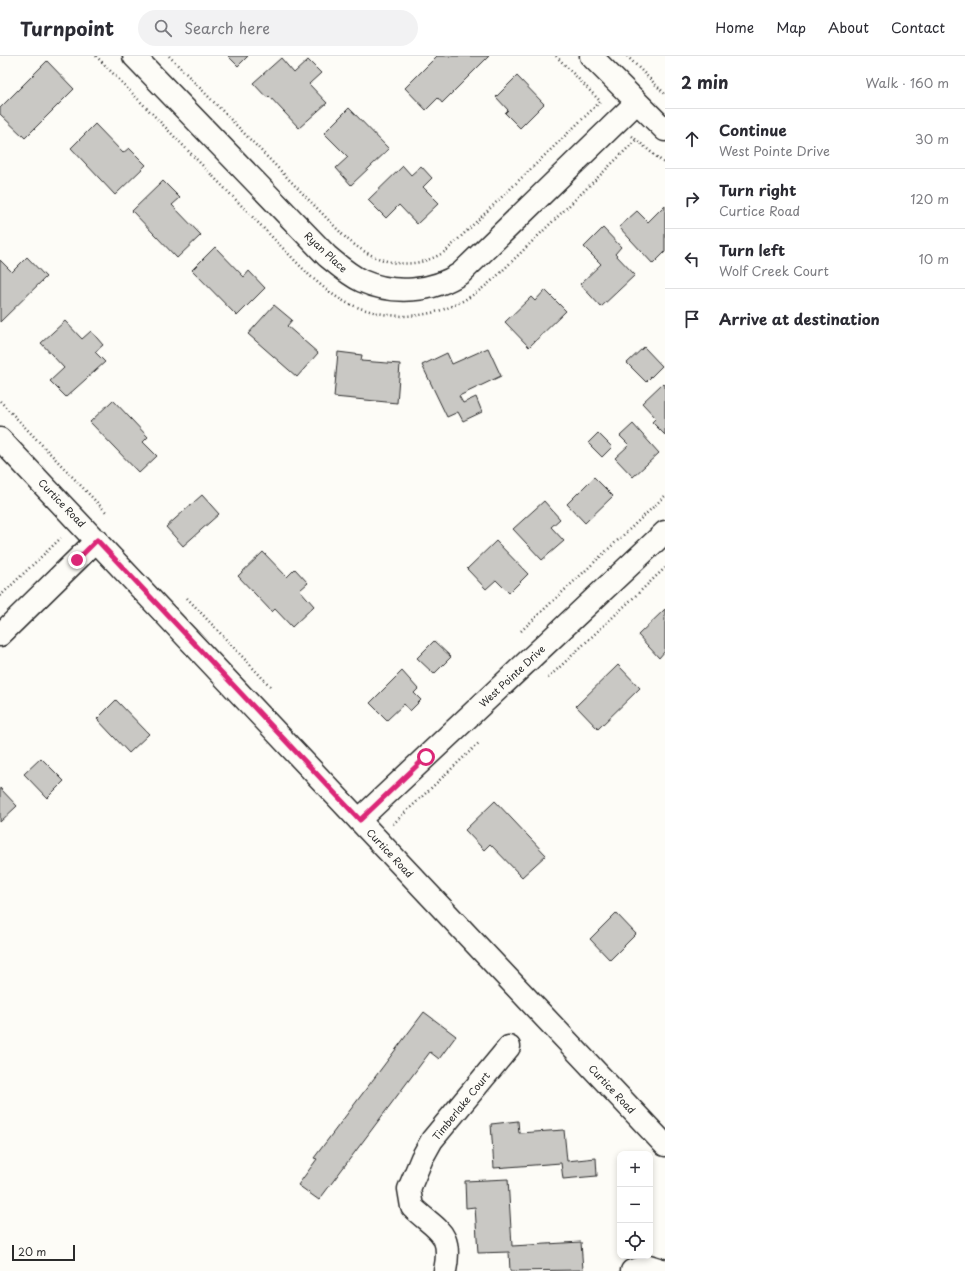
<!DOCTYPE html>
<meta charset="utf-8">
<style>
body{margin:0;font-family:"Playpen Sans",sans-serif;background:#f2f2f3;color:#2b2b33}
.controls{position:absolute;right:12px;bottom:12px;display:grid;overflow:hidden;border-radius:8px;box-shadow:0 2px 6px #0003}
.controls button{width:36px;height:36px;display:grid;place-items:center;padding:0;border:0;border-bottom:1px solid #e1e1e2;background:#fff;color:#2b2b33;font:20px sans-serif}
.scale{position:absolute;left:12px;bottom:10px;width:63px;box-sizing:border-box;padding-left:4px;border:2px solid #2b2b2b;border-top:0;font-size:11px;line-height:14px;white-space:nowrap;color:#2b2b2b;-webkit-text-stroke:3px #fdfcf7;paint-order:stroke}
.stop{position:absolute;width:12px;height:12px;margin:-9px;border:3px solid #db2777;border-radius:50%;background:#fff}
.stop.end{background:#db2777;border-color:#fff;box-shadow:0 1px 4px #0008}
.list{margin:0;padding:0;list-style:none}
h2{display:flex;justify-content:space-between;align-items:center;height:52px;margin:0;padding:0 16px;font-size:17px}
h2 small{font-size:13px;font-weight:400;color:#7c7c81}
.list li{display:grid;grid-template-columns:26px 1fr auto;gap:12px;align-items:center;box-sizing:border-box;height:60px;padding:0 16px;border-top:1px solid #e1e1e2}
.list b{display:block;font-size:15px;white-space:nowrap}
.list p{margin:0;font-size:13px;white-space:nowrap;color:#7c7c81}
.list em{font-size:13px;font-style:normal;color:#7c7c81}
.icon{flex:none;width:22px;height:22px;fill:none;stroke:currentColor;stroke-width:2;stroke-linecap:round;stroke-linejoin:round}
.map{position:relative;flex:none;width:665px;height:1215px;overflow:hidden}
header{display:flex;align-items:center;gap:24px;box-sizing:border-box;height:56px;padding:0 20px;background:#fff;border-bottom:1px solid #e1e1e2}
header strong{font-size:19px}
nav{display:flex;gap:22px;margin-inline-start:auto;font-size:14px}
.search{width:280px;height:36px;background:#f2f2f3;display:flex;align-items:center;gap:10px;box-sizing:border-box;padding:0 14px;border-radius:22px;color:#7c7c81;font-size:15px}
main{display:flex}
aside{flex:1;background:#fff}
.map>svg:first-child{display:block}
.building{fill:#c9c8c4;stroke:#2b2b2b}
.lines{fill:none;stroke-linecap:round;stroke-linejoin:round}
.minor-casing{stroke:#2b2b2b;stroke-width:25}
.tertiary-casing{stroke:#2b2b2b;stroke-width:25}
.path{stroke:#2b2b2b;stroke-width:2.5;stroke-dasharray:1 3;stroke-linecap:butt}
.minor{stroke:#fdfcf7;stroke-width:22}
.tertiary{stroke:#fdfcf7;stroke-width:22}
.route{stroke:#db2777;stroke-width:5}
.labels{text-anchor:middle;stroke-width:3;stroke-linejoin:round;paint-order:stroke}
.street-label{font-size:10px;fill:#2b2b2b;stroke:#fdfcf7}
</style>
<header>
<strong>Turnpoint</strong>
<div class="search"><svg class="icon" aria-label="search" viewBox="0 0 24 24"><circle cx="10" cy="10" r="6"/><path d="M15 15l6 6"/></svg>Search here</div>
<nav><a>Home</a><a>Map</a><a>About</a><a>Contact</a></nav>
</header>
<main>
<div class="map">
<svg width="665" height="1215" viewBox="0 0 665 1215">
<rect width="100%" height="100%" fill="#fdfcf7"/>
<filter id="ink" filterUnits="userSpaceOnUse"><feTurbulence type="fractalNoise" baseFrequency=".025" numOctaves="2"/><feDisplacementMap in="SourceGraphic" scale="8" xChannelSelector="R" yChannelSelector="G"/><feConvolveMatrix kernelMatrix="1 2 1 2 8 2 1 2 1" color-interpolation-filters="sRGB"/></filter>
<g filter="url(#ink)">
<!-- building -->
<path class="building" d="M228 0H248L238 10Z
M437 0H489L442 47 438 42 426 54 405 32Z
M281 2 294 17 308 4 321 17 309 28 327 47 299 72 269 40 267 42 253 27Z
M47 5 74 33 25 82 0 58V52Z
M517 20 544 48 520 72 505 57 508 54 496 41Z
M349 52 389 93 351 129 336 112 348 101 324 77Z
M95 68 123 97 129 92 146 109 115 139 71 92Z
M403 110 411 119 421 110 432 122 423 131 439 147 417 168 399 149 386 162 368 144Z
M163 125 180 142 172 149 201 179 177 202 132 155Z
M665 149V196L653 208 619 171 637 155 648 166Z
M603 172 621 191 615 198 635 219 601 251 580 228 601 208 584 191Z
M215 191 244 221 249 215 265 232 237 260 192 214Z
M27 201 46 221 0 266V204L12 216Z
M545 234 566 255 529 291 505 266 531 241 535 245Z
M274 249 292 264 287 270 318 297 297 321 248 278Z
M65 265 82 283 91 275 103 289 95 296 105 306 66 341 50 325 64 312 41 287Z
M644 291 662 310 646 326 627 307Z
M488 292 501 320 459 340 463 347 476 341 482 356 463 365 458 356 447 361 422 309 447 297 452 308Z
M338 296 362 299 361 305 400 308 397 347 334 341Z
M663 327 665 329V379L652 366 656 362 642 347Z
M113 344 148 381 143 386 157 400 139 417 90 366Z
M633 368 659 397 633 421 615 402 629 389 620 380Z
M598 377 612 391 602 401 588 387Z
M594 421 613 440 585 467 567 448Z
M202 439 219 458 183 490 166 471Z
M544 445 560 463 551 471 564 485 542 504 513 473Z
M496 485 528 518 509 537 496 524 486 533 467 513Z
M263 496 287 521 295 513 308 527 300 534 314 550 292 571 275 553 272 556 238 520Z
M665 553V595L659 602 638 579Z
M434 585 451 601 434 618 417 602Z
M618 609 640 632 598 673 576 650Z
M402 615 418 633 414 637 421 644 410 655 404 648 387 664 370 647Z
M116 644 149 678 129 697 97 663Z
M41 702 64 725 47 742 24 718Z
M0 732 17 750 0 766Z
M495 745 546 799 522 821 490 788 484 794 465 774Z
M616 857 636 878 610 904 590 883Z
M424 956 456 980 439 1003 430 996 319 1144 298 1129 317 1103 314 1102Z
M518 1065 519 1077 564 1074 567 1105 596 1102 597 1120 563 1123 561 1107 494 1112 491 1068Z
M508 1123 512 1190 581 1186 583 1214 510 1215 509 1196 478 1197 475 1151 466 1152 465 1125Z"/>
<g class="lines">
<defs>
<path id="minor" d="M134 0 327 200C338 209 349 219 362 225 394 239 433 236 461 217L636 47
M591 0 665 74
M0 579 97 484
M359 764 665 476
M445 1215C453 1175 437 1175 412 1151L409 1133 422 1102 432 1084 509 991
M632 1215 649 1210 665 1215"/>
<path id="tertiary" d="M0 383 665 1089"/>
</defs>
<!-- minor casing -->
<use href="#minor" class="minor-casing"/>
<!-- tertiary casing -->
<use href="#tertiary" class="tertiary-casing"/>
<!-- path -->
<path class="path" d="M96 0 309 219C322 230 336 243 352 249 406 271 455 259 497 220L636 84
M169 0 345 181C374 207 410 218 446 195L600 46
M556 0 600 45
M627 0 665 38
M632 80 665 108
M0 345 107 457
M0 540 61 482
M187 542 270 630
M521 575 665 440
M548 622 665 512
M393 768 480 686"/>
<!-- minor -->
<use href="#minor" class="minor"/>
<!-- tertiary -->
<use href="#tertiary" class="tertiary"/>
</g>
</g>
<g class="lines" filter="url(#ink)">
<!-- route -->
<path class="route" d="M77 504 97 484 360 764 426 701"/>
</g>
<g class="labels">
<!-- street labels -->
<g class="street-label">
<text transform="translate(326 196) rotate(43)" y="4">Ryan Place</text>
<text transform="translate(62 447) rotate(46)" y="4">Curtice Road</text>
<text transform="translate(512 620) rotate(-43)" y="4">West Pointe Drive</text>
<text transform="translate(390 797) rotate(47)" y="4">Curtice Road</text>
<text transform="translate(612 1033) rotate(47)" y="4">Curtice Road</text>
<text transform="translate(461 1050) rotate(-51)" y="4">Timberlake Court</text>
</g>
</g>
</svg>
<div class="controls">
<button>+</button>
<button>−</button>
<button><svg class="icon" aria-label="locate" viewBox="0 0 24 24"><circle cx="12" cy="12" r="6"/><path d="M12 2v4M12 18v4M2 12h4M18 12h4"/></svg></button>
</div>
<div class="scale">20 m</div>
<div class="stop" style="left:426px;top:701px"></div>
<div class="stop end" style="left:77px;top:504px"></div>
</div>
<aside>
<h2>2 min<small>Walk · 160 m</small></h2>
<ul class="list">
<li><svg class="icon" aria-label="ahead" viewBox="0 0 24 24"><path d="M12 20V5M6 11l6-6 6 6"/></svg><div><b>Continue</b><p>West Pointe Drive</p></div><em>30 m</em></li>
<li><svg class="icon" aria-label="right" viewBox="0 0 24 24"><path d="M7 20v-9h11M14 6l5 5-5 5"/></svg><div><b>Turn right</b><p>Curtice Road</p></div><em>120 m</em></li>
<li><svg class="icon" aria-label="left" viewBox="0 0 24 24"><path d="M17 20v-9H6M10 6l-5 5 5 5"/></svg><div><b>Turn left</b><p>Wolf Creek Court</p></div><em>10 m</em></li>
<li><svg class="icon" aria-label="arrive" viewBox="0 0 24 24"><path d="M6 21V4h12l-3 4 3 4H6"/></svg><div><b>Arrive at destination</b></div></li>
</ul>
</aside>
</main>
